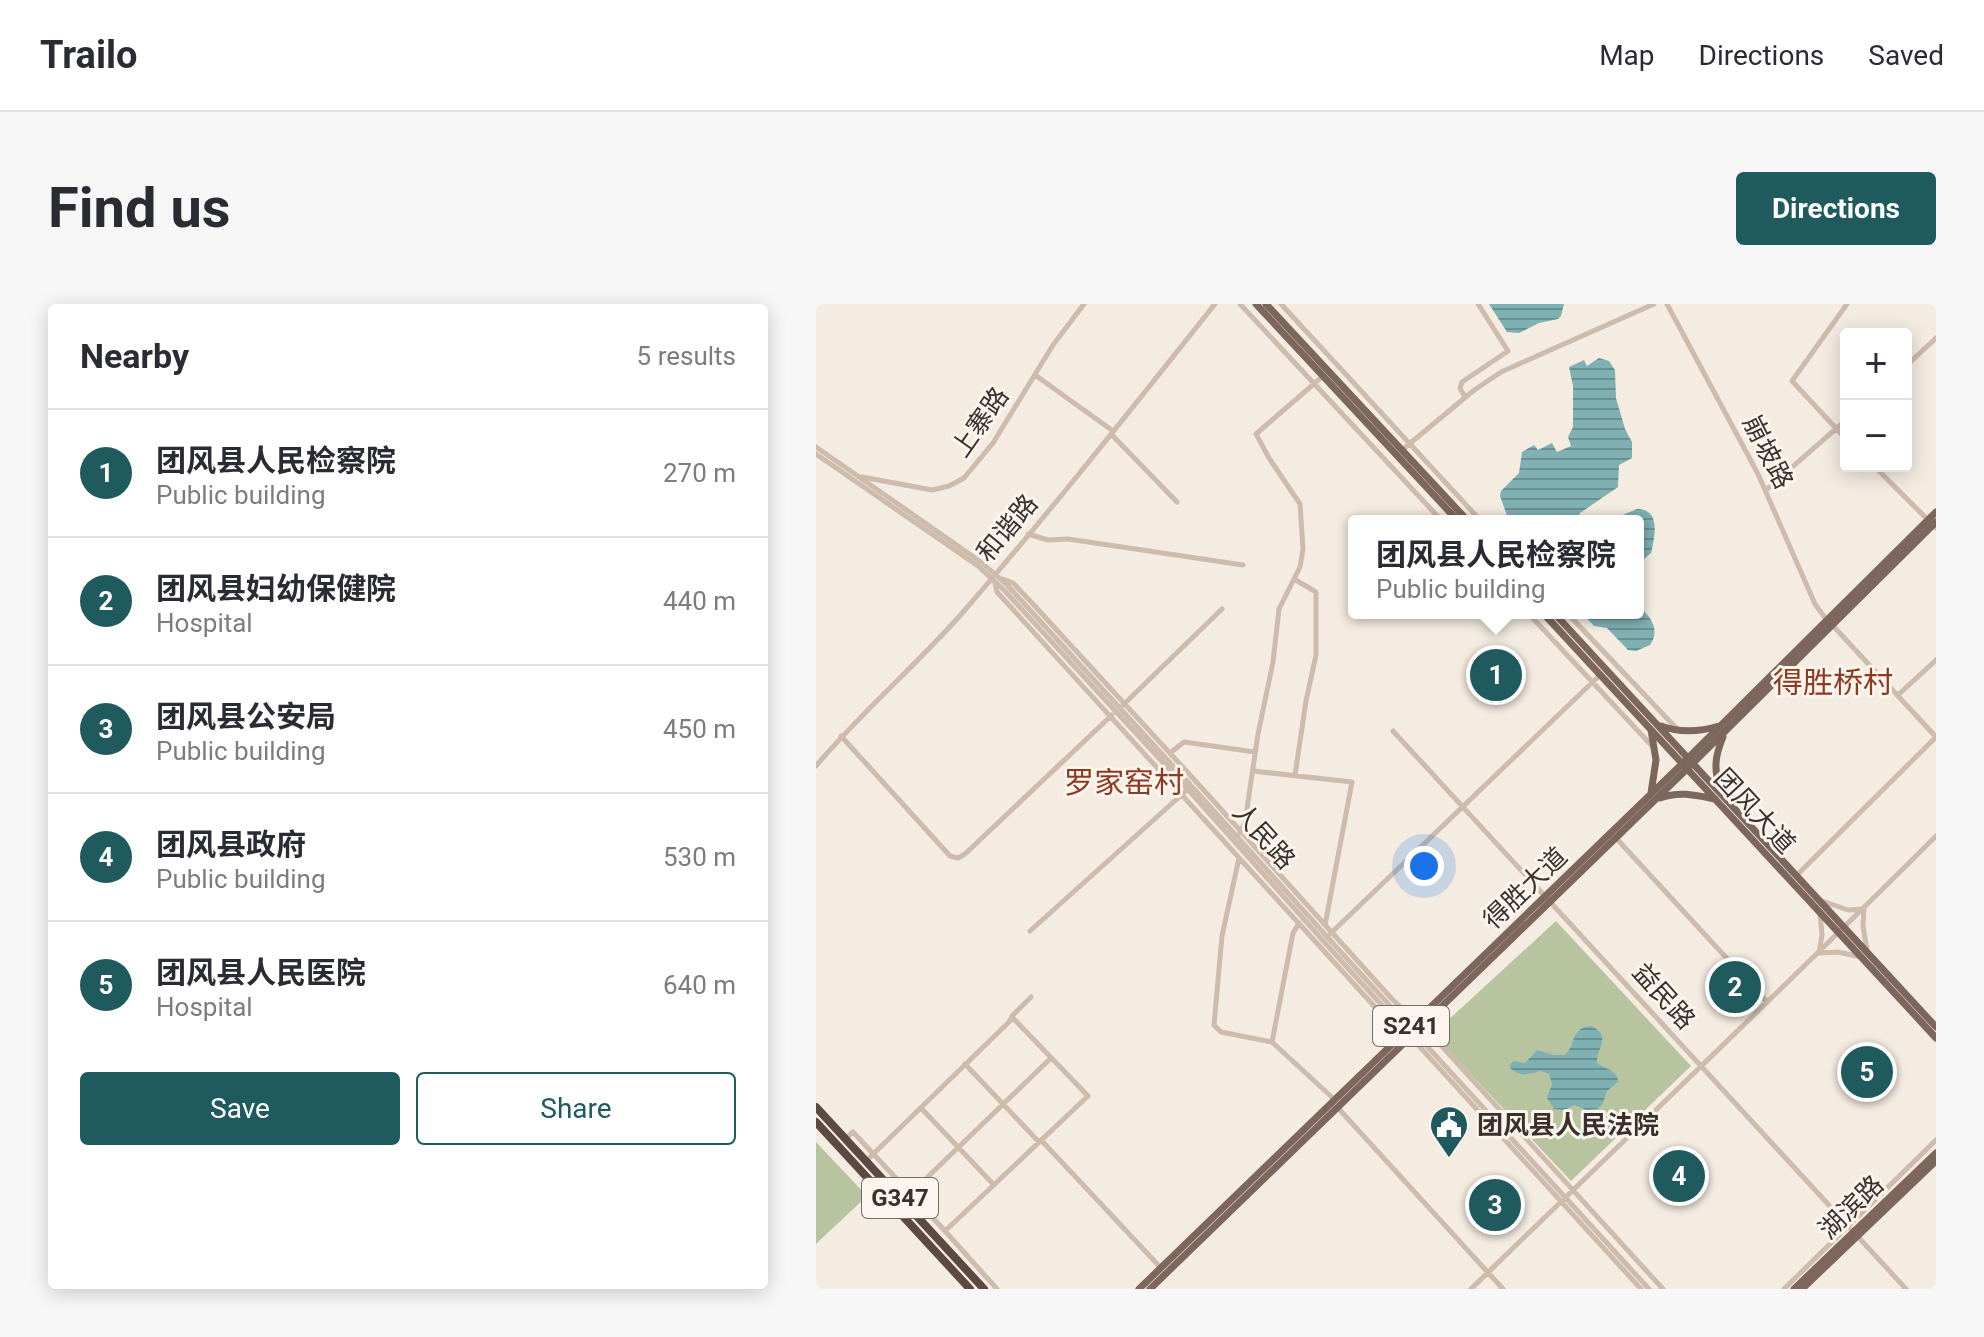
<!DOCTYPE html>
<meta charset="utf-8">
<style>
body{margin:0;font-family:Roboto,"Noto Sans SC",sans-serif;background:#f7f7f7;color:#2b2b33}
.controls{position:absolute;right:24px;top:24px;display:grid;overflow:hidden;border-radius:8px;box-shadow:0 4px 20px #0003}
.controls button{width:72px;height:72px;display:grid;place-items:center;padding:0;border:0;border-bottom:2px solid #e1e1e2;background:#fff;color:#2b2b33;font:40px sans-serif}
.you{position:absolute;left:608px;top:562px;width:28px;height:28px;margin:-20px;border:6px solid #fff;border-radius:50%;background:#1a73e8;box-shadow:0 0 0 12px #1a73e833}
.badge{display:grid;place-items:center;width:52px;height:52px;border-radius:50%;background:#1f5a5e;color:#fff;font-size:26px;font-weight:700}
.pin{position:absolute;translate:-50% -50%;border:4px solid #fff;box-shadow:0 2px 8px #0006}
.popup{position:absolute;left:532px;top:211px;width:296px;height:104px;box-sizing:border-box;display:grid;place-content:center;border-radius:8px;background:#fff;filter:drop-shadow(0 2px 6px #0005);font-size:26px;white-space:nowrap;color:#7c7c81}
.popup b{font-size:30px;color:#2b2b33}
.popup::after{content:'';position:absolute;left:50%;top:100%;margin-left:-16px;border:16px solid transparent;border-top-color:#fff}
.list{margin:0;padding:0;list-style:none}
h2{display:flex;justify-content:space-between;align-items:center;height:104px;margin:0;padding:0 32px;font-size:34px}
h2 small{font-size:26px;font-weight:400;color:#7c7c81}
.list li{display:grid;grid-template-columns:52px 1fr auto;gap:24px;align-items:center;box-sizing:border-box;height:128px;padding:0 32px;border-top:2px solid #e1e1e2}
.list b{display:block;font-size:30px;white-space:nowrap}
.list p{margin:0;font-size:26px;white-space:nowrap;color:#7c7c81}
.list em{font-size:26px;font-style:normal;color:#7c7c81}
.actions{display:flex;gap:16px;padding:24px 32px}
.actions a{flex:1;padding:18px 0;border:2px solid #1f5a5e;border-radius:8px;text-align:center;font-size:28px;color:#1f5a5e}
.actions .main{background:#1f5a5e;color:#fff}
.map{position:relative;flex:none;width:1120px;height:985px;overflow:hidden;border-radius:8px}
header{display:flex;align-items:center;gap:48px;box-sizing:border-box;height:112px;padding:0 40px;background:#fff;border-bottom:2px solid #e1e1e2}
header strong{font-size:38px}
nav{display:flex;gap:44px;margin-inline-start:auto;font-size:28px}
.intro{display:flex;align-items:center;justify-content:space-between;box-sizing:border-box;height:192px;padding:0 48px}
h1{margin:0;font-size:56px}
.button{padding:20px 36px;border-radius:8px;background:#1f5a5e;color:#fff;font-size:28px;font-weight:700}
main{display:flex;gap:48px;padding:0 48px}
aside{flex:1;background:#fff;border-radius:8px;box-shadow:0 4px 20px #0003}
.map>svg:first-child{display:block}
.park{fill:#b8c4a0}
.water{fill:url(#water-rules)}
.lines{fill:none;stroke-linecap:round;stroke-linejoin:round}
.minor{stroke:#cdbbac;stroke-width:5}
.major{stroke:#7d675c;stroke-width:7}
.highway{stroke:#5c4a42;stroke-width:8}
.labels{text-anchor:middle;stroke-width:6;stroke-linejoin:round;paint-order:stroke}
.shield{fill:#fbf5ee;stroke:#756b66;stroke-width:2}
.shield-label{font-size:24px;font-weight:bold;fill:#3b302b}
.street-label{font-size:26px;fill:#3b302b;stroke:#fbf5ee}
.poi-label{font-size:26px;font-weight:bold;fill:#3b302b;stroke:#fbf5ee;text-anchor:start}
.quarter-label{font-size:30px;fill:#8c3b22;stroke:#fbf5ee}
</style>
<header>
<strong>Trailo</strong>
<nav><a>Map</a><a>Directions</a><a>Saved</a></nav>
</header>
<div class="intro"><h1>Find us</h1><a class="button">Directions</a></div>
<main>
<aside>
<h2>Nearby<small>5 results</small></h2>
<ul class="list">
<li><span class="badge">1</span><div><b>团风县人民检察院</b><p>Public building</p></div><em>270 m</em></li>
<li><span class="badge">2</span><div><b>团风县妇幼保健院</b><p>Hospital</p></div><em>440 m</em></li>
<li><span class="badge">3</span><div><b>团风县公安局</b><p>Public building</p></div><em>450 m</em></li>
<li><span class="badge">4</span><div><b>团风县政府</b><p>Public building</p></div><em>530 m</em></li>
<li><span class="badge">5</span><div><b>团风县人民医院</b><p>Hospital</p></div><em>640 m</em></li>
</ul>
<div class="actions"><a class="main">Save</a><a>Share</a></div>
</aside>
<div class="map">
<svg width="1120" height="985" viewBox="0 0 1120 985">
<defs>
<pattern id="water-rules" width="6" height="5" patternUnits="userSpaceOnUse" patternTransform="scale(2)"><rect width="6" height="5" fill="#7fb0b2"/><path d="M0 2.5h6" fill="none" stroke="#699091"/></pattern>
</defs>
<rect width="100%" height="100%" fill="#f4ebe1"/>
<!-- park -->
<path class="park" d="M740 617 875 762 755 877 617 730Z
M0 838 51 892 0 940Z"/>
<!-- water -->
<path class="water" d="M673 0H748L745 12 742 15 723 19 703 29 691 28Z
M783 54 793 57 799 66 800 94 809 125 816 138V154L803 161 802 183 764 209 759 217H693L684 192 685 187 703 169 706 148 718 141 722 146 736 139 741 148 755 142 752 133 757 123V82L753 63 768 56 771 62Z
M821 205C845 205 839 232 835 249L822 260V217H792Z
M822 301C834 312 845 325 834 341L820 347 812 346 791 324 778 322 766 309H822Z
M775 722C797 732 780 744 781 759 789 765 802 766 802 778L791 787 786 801 781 805 771 806 758 801 749 806 738 805 731 794 736 780 733 770 725 767C711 770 706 774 694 764V760L698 757 709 759 721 746 738 751H749C761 739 754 724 775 722Z"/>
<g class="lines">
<!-- minor -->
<path class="minor" d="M424 0 626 217
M465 0 665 217
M851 0 942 170 999 300 1007 311 1120 433
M1090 62 1120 34
M219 71 297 127
M649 93 644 84 646 78 692 47 662 0
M295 130 361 198
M1030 135 976 77 1031 0
M0 143 165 258 191 281 379 486 523 646 833 985
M586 146 657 87 685 68 838 0
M0 150 162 262 187 285 375 489 519 650 825 985
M1058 162 1120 224
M46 173 116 186 133 182 148 174 177 139 237 41 268 0
M950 186 1030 116
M212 230 232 236 252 235 427 261
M187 275 197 279 216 299 385 483 529 643 576 695 622 738 847 985
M478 275 500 288V351L490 397 479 471
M179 279 181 288 559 703 569 708
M712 309 837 443
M751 309 862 426
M1082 391 1120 356
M307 401 406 305
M577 427 1090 985
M25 432 134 552 142 554 149 550 296 411
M354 449 368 438 439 448
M0 462C46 407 101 361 148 307 235 207 317 103 399 0
M437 467 536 478 509 621
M424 529 429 518 442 430 457 358 463 305 484 263 487 245 484 200 453 154 440 130 507 72
M800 534 951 698
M423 554 406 632 398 721 405 728 456 738
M981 571 1120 433
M1006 597 1032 606 1048 605 1047 622 1051 646
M1004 610 1006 631 1003 649 1022 648 1045 653
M483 619 477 629 456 738 519 796
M214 627 372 485
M514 630 784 371
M149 760 223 838
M105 804 178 881
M522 804 687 985
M29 835 37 828 129 927 181 985
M225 836 345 964
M50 857 193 718 197 711 215 693
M93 891 235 754
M129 927 272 792 196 713
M655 985C810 834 967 685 1120 532
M968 985 1120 836"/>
<!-- major -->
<path class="major" d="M440 0 642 217
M450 0 652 217
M727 309 1120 734
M738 309 1120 723
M845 422C864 429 883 428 903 422
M835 426 840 456 835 489
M905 486C897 466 899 452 907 433
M844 494C863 487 879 491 899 495
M323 985 867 459 1120 208
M334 985 872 464 1120 218
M978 985 1120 849
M986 985 1120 857"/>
<!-- highway -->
<path class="highway" d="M0 803 168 985
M0 818 154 985"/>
</g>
<!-- icons -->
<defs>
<symbol id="civic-pin" viewBox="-11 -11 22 30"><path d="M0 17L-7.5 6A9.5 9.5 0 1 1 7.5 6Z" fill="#1f5a5e" stroke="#fbf5ee"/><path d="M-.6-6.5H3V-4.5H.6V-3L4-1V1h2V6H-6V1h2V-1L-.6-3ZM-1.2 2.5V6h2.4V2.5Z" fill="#fff"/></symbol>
</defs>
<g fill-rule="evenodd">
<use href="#civic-pin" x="611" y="799" width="44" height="60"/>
</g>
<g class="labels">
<!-- shield labels -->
<g class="shield">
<rect x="557" y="702" width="76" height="40" rx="6"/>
<rect x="46" y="874" width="76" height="40" rx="6"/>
</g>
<g class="shield-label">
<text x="595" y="730">S241</text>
<text x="84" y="902">G347</text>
</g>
<!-- street labels -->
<g class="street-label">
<text transform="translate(164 118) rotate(-55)" y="9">上寨路</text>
<text transform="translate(952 148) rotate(63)" y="9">崩坡路</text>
<text transform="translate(191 224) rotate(-50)" y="9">和谐路</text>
<text transform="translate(939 507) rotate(47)" y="9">团风大道</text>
<text transform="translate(448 532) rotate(48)" y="9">人民路</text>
<text transform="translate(709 584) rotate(-44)" y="9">得胜大道</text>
<text transform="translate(848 692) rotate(48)" y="9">益民路</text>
<text transform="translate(1035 903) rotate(-44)" y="9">湖滨路</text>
</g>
<!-- poi labels -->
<g class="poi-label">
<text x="661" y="830">团风县人民法院</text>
</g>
<!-- quarter labels -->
<g class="quarter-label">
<text x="1017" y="389">得胜桥村</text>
<text x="308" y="489">罗家窑村</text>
</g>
</g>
</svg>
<div class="controls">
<button>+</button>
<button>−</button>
</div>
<div class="you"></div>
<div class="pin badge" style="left:680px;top:371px">1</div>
<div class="popup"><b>团风县人民检察院</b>Public building</div>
<div class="pin badge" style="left:919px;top:683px">2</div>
<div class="pin badge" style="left:679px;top:901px">3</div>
<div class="pin badge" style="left:863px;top:872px">4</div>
<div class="pin badge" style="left:1051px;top:768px">5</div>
</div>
</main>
